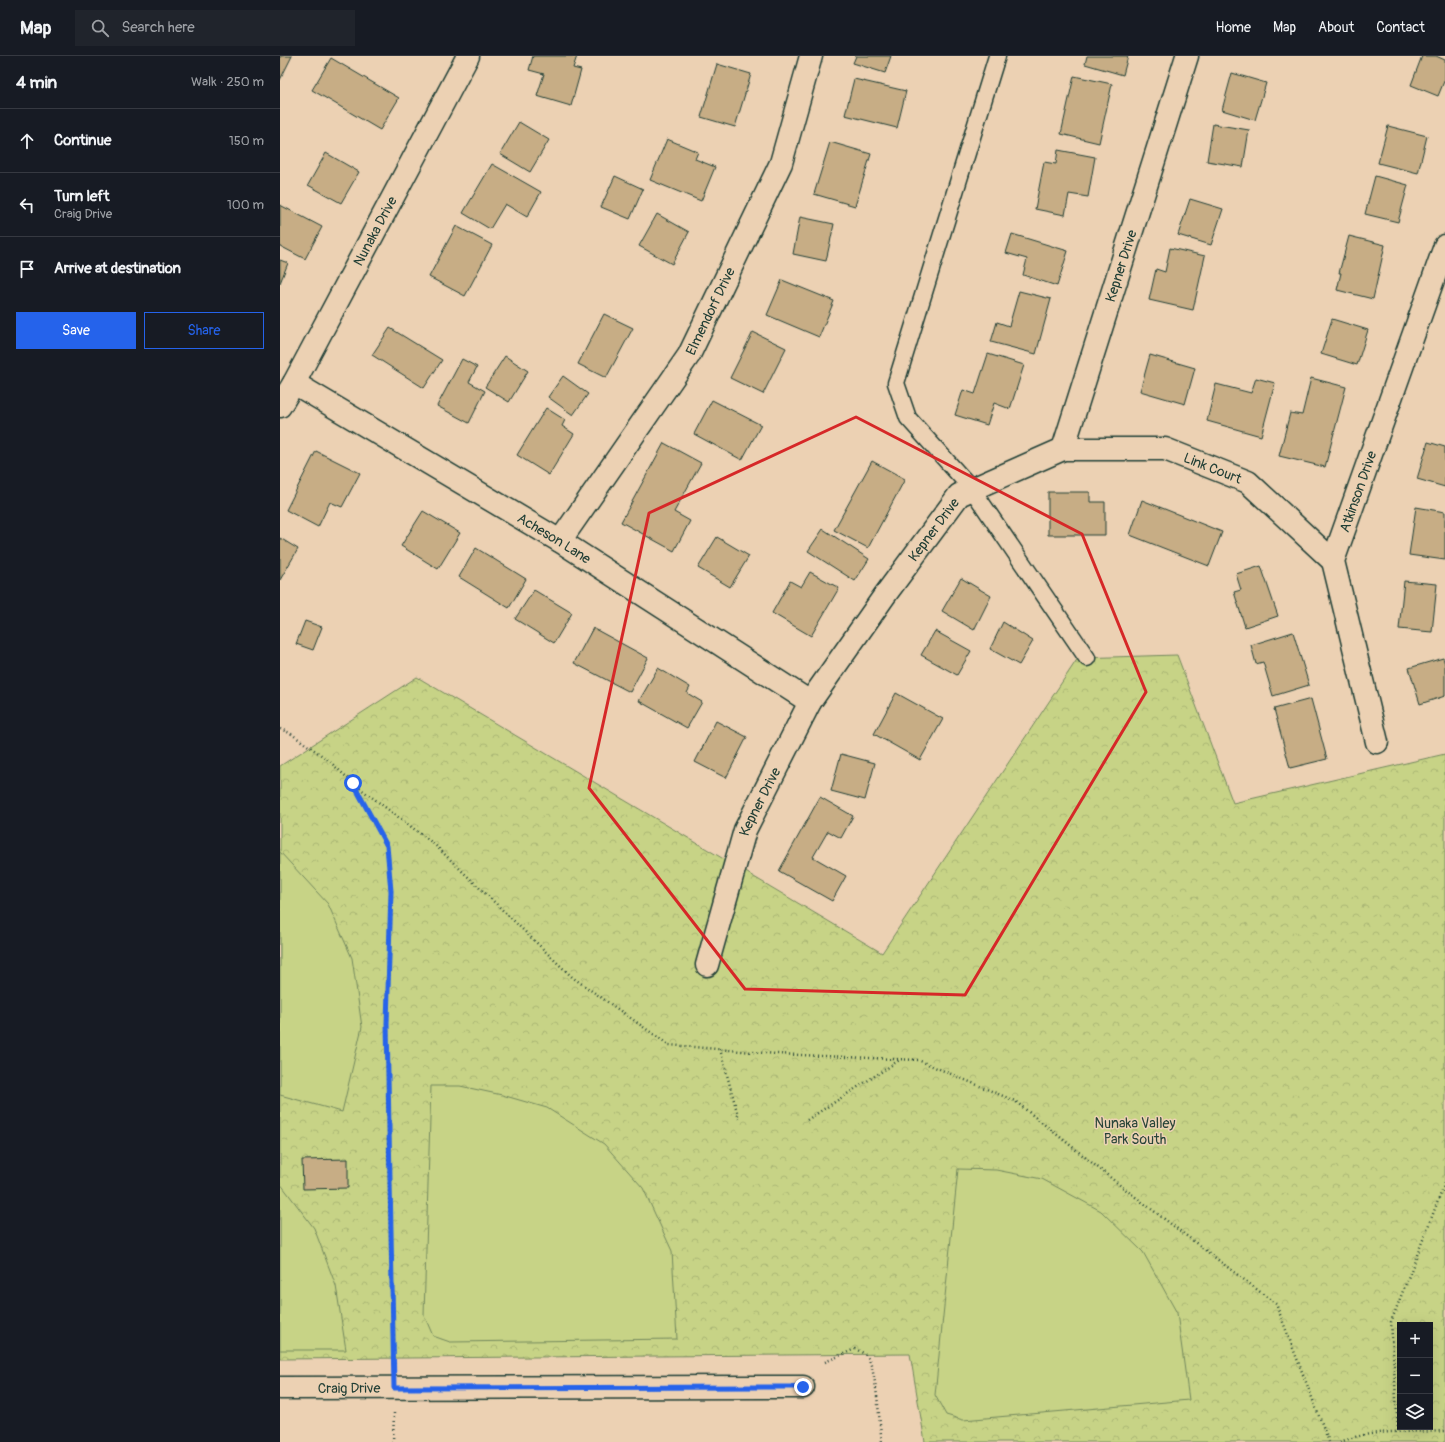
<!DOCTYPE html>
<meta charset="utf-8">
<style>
body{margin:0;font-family:Pangolin,sans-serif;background:#20242c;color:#f1f3f6}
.controls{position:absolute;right:12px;bottom:12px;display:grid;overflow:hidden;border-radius:0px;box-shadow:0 4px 16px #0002}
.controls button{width:36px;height:36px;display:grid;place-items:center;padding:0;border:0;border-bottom:1px solid #363941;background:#171b24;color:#f1f3f6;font:20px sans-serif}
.stop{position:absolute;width:12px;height:12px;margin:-9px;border:3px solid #2563eb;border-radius:50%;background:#fff}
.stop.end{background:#2563eb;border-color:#fff;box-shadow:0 1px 4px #0008}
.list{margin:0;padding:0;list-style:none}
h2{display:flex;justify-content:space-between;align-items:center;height:52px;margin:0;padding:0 16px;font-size:17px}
h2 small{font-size:13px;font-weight:400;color:#9ea1a6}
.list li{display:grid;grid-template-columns:26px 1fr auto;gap:12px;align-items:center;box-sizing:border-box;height:64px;padding:0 16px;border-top:1px solid #363941}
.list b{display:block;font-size:15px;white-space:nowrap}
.list p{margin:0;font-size:13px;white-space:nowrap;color:#9ea1a6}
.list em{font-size:13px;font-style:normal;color:#9ea1a6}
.actions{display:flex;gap:8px;padding:12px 16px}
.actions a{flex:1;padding:9px 0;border:1px solid #2563eb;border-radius:0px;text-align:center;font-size:14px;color:#2563eb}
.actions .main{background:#2563eb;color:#fff}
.icon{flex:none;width:22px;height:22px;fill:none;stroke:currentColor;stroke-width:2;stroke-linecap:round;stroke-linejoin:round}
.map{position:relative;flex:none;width:1165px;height:1386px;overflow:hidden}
header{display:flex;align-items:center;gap:24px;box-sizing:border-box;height:56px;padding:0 20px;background:#171b24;border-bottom:1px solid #363941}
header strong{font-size:19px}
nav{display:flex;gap:22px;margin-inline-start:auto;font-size:14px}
.search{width:280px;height:36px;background:#20242c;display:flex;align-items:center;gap:10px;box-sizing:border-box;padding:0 14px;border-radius:0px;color:#9ea1a6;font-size:15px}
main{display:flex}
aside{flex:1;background:#171b24}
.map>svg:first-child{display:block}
.park{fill:url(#park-crowns);stroke:#73885d;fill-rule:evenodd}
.pitch{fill:#c7d386;stroke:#73885d}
.building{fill:#c7ad85;stroke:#1f3d34}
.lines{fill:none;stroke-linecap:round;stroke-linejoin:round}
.lane-casing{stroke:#1f3d34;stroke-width:19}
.street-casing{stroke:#1f3d34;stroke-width:25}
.path{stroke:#1f3d34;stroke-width:2.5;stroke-dasharray:1 3;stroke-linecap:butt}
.lane{stroke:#ecd1b3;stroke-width:16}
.street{stroke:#ecd1b3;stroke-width:22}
.route{stroke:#2563eb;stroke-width:5}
.marked{fill:none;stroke:#d62828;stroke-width:3;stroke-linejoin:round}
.labels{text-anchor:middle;stroke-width:3;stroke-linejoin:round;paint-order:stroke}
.street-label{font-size:14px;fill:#1f3d34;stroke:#ecd1b3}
.park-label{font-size:14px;fill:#274438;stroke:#ecd1b3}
</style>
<header>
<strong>Map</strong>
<div class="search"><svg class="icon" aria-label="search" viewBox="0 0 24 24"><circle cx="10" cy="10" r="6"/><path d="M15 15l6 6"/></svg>Search here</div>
<nav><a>Home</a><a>Map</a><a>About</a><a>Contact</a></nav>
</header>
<main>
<aside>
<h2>4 min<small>Walk · 250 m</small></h2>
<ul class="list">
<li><svg class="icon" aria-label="ahead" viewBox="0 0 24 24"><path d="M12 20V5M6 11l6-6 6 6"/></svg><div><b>Continue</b></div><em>150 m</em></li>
<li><svg class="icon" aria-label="left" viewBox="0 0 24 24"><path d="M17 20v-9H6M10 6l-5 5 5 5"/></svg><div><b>Turn left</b><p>Craig Drive</p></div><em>100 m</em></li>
<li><svg class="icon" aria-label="arrive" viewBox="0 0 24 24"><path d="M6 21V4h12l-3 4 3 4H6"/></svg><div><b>Arrive at destination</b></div></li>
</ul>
<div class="actions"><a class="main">Save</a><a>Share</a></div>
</aside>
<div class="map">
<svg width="1165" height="1386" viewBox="0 0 1165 1386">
<defs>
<pattern id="park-crowns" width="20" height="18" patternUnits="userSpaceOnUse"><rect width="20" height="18" fill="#c7d386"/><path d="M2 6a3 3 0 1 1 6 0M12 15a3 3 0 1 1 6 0" fill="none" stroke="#aab674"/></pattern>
</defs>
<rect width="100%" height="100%" fill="#ecd1b3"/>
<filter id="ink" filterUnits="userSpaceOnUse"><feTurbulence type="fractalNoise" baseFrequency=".025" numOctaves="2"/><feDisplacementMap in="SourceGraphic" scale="8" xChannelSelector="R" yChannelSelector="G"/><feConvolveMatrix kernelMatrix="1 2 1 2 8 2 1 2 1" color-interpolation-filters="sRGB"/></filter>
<g filter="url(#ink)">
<!-- park -->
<path class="park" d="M897 599 953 747 1165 698V1386H645L630 1298 0 1303V710L137 621 602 897 798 602ZM1120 1269H1150V1371H1120Z"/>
<!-- pitch -->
<path class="pitch" d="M0 796 48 848 72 902 82 971 62 1056 0 1039Z
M151 1030H180L222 1039 267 1052 324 1088 363 1132 392 1195 397 1283 170 1286 153 1280 144 1259Z
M678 1113 716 1114 762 1123 821 1155 863 1196 897 1257 909 1344 683 1364 666 1359 655 1339Z
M0 1127 34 1172 56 1230 66 1294H0Z"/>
<!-- building -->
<path class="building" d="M0 0H12L0 24Z
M253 0H297L293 12 301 14 291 50 257 40 264 18 249 14Z
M576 0H611L605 17 573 7Z
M807 0H848L843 19 805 8Z
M1142 0H1156L1165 4V23L1158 40 1131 29Z
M51 2 119 42 100 74 32 34Z
M437 8 471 18 455 71 421 61Z
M952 17 986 27 975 64 942 54Z
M794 20 832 28 819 87 781 78Z
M574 23 626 35 617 72 565 59Z
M239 66 269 84 250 116 220 98Z
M933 68 969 74 963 111 927 105Z
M1108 70 1147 80 1138 117 1098 107Z
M387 83 418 96 415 103 435 111 421 145 370 124Z
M550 86 591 98 575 150 534 138Z
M778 94 815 101 808 141 789 138 785 159 755 153 764 106 776 108Z
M46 97 79 116 61 147 28 129Z
M212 108 261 136 247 161 225 148 210 173 183 157Z
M335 120 363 133 350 163 321 151Z
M1095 120 1128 129 1118 166 1085 158Z
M910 143 943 153 931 189 898 179Z
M0 149 42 171 25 203 0 190Z
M377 158 409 176 392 208 359 190Z
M520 161 554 168 546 205 513 198Z
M176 170 212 189 185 240 149 221Z
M732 178 788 195 777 230 743 219 747 203 726 197Z
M1069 180 1105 189 1093 243 1057 234 1061 217H1059Z
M890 192 925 200 913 254 869 244 876 213 885 216Z
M0 204 8 207 0 227Z
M502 224 554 245 539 281 487 259Z
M739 235 771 243 756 298 711 286 717 266 729 270Z
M324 258 353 272 326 322 298 308Z
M1052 263 1088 274 1077 309 1041 298Z
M110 272 162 304 144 332 92 299Z
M473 276 506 292 483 338 450 322Z
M708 298 744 309 730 353 714 347 707 369 675 359 683 334 695 338Z
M870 299 915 312 905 348 860 335Z
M225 300 248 315 229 346 205 331Z
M182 303 197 311 189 326 205 335 189 367 157 350Z
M283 320 308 338 293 359 268 341Z
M976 322 995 327 981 380 927 365 936 328 971 337Z
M1031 322 1066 331 1045 411 999 400 1010 357 1022 359Z
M432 344 481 369 462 404 414 378Z
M266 352 285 364 282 370 294 378 269 419 237 399Z
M1148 386 1165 391V431L1137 423Z
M384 387 421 407 394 456 410 465 394 495 341 466Z
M36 395 80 417 62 451 50 446 38 471 6 454Z
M592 405 625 423 588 492 554 474Z
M768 436H810V446H825V479H768Z
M862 444 942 476 929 510 850 479Z
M1136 451 1165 456V504L1129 499Z
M143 455 180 477 158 513 121 490Z
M543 473 589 503 575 525 528 495Z
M437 481 469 500 450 531 418 512Z
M0 482 18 493 0 524Z
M196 492 246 523 229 552 179 521Z
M981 510 998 560 965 571 954 536 961 534 956 518Z
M530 516 559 532 531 580 492 557 510 525 521 531Z
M681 522 711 540 694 574 662 555Z
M1124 525 1157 528 1152 576 1119 573Z
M254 534 292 557 274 587 235 563Z
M25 565 42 571 33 594 16 588Z
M723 566 753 585 739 609 710 593Z
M313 572 368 602 350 636 294 607Z
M655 575 691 595 677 619 641 599Z
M1013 576 1029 629 993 640 983 606 976 608 971 589Z
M1163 602 1165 608V640L1140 648 1129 612Z
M378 612 410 631 407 637 422 646 407 672 359 645Z
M616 637 663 663 640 704 594 678Z
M1031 643 1047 703 1010 712 994 653Z
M436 665 467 681 446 722 415 706Z
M561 698 595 707 585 744 551 735Z
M540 741 573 760 561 782 548 775 533 801 566 820 552 845 499 815Z
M68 1103V1132L23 1133 22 1104Z"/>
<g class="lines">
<defs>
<path id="lane" d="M717 0 616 327 628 362 692 433 807 602"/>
<g id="street">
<path id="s1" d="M14 327 280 485 530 646"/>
<path id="s2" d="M0 350 14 327 188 0"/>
<path id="s3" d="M783 393 907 0"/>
<path id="s4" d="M280 485 409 299 501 107 531 0"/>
<path id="s5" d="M1097 686 1053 505 1165 190"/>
<path id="s6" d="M427 909 465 774 530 646 605 539 679 439 783 393H885L968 426 1053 505"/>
<path id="s7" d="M0 1332 523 1331"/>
</g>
</defs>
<!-- lane casing -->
<use href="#lane" class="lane-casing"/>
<!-- street casing -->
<use href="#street" class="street-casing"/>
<!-- path -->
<path class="path" d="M0 673 10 677 47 703 73 727 107 790 111 835 107 967 109 1130 114 1308
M73 727 154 788 292 921 389 989 497 998 638 1004 735 1045 841 1130 996 1248 1049 1386
M440 993 459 1063
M527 1064 621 1003
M545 1306 575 1293C580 1295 584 1297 587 1301 597 1314 599 1367 602 1386
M1118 1374 1111 1266 1165 1127
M113 1386 114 1357
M1060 1386C1096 1372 1128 1377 1165 1375"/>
<!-- lane -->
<use href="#lane" class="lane"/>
<!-- street -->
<use href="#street" class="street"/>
</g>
</g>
<g class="lines" filter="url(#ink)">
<!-- route -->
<path class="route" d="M73 727 107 790 111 835 107 967 114 1332 523 1331"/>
</g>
<!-- marked area -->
<path class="marked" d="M576 361 802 478 866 636 685 939 465 933 309 732 369 457Z"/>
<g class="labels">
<!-- street labels -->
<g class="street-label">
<text dy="5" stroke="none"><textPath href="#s2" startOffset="199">Nunaka Drive</textPath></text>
<text dy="5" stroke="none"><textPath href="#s3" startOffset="192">Kepner Drive</textPath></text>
<text dy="5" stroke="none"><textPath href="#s4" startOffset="275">Elmendorf Drive</textPath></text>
<text dy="5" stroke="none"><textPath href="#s6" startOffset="806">Link Court</textPath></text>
<text dy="5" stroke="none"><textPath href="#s5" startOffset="260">Atkinson Drive</textPath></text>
<text dy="5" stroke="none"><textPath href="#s6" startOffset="496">Kepner Drive</textPath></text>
<text dy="5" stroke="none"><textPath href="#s1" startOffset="303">Acheson Lane</textPath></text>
<text dy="5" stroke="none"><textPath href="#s6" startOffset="172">Kepner Drive</textPath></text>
<text dy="5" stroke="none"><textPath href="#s7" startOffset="69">Craig Drive</textPath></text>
</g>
<!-- park labels -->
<g class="park-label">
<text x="855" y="1072">Nunaka Valley<tspan x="855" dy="16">Park South</tspan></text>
</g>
</g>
</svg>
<div class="controls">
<button>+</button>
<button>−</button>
<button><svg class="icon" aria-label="layers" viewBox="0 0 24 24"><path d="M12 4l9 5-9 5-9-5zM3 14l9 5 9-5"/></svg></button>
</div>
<div class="stop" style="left:73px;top:727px"></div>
<div class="stop end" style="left:523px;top:1331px"></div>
</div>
</main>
